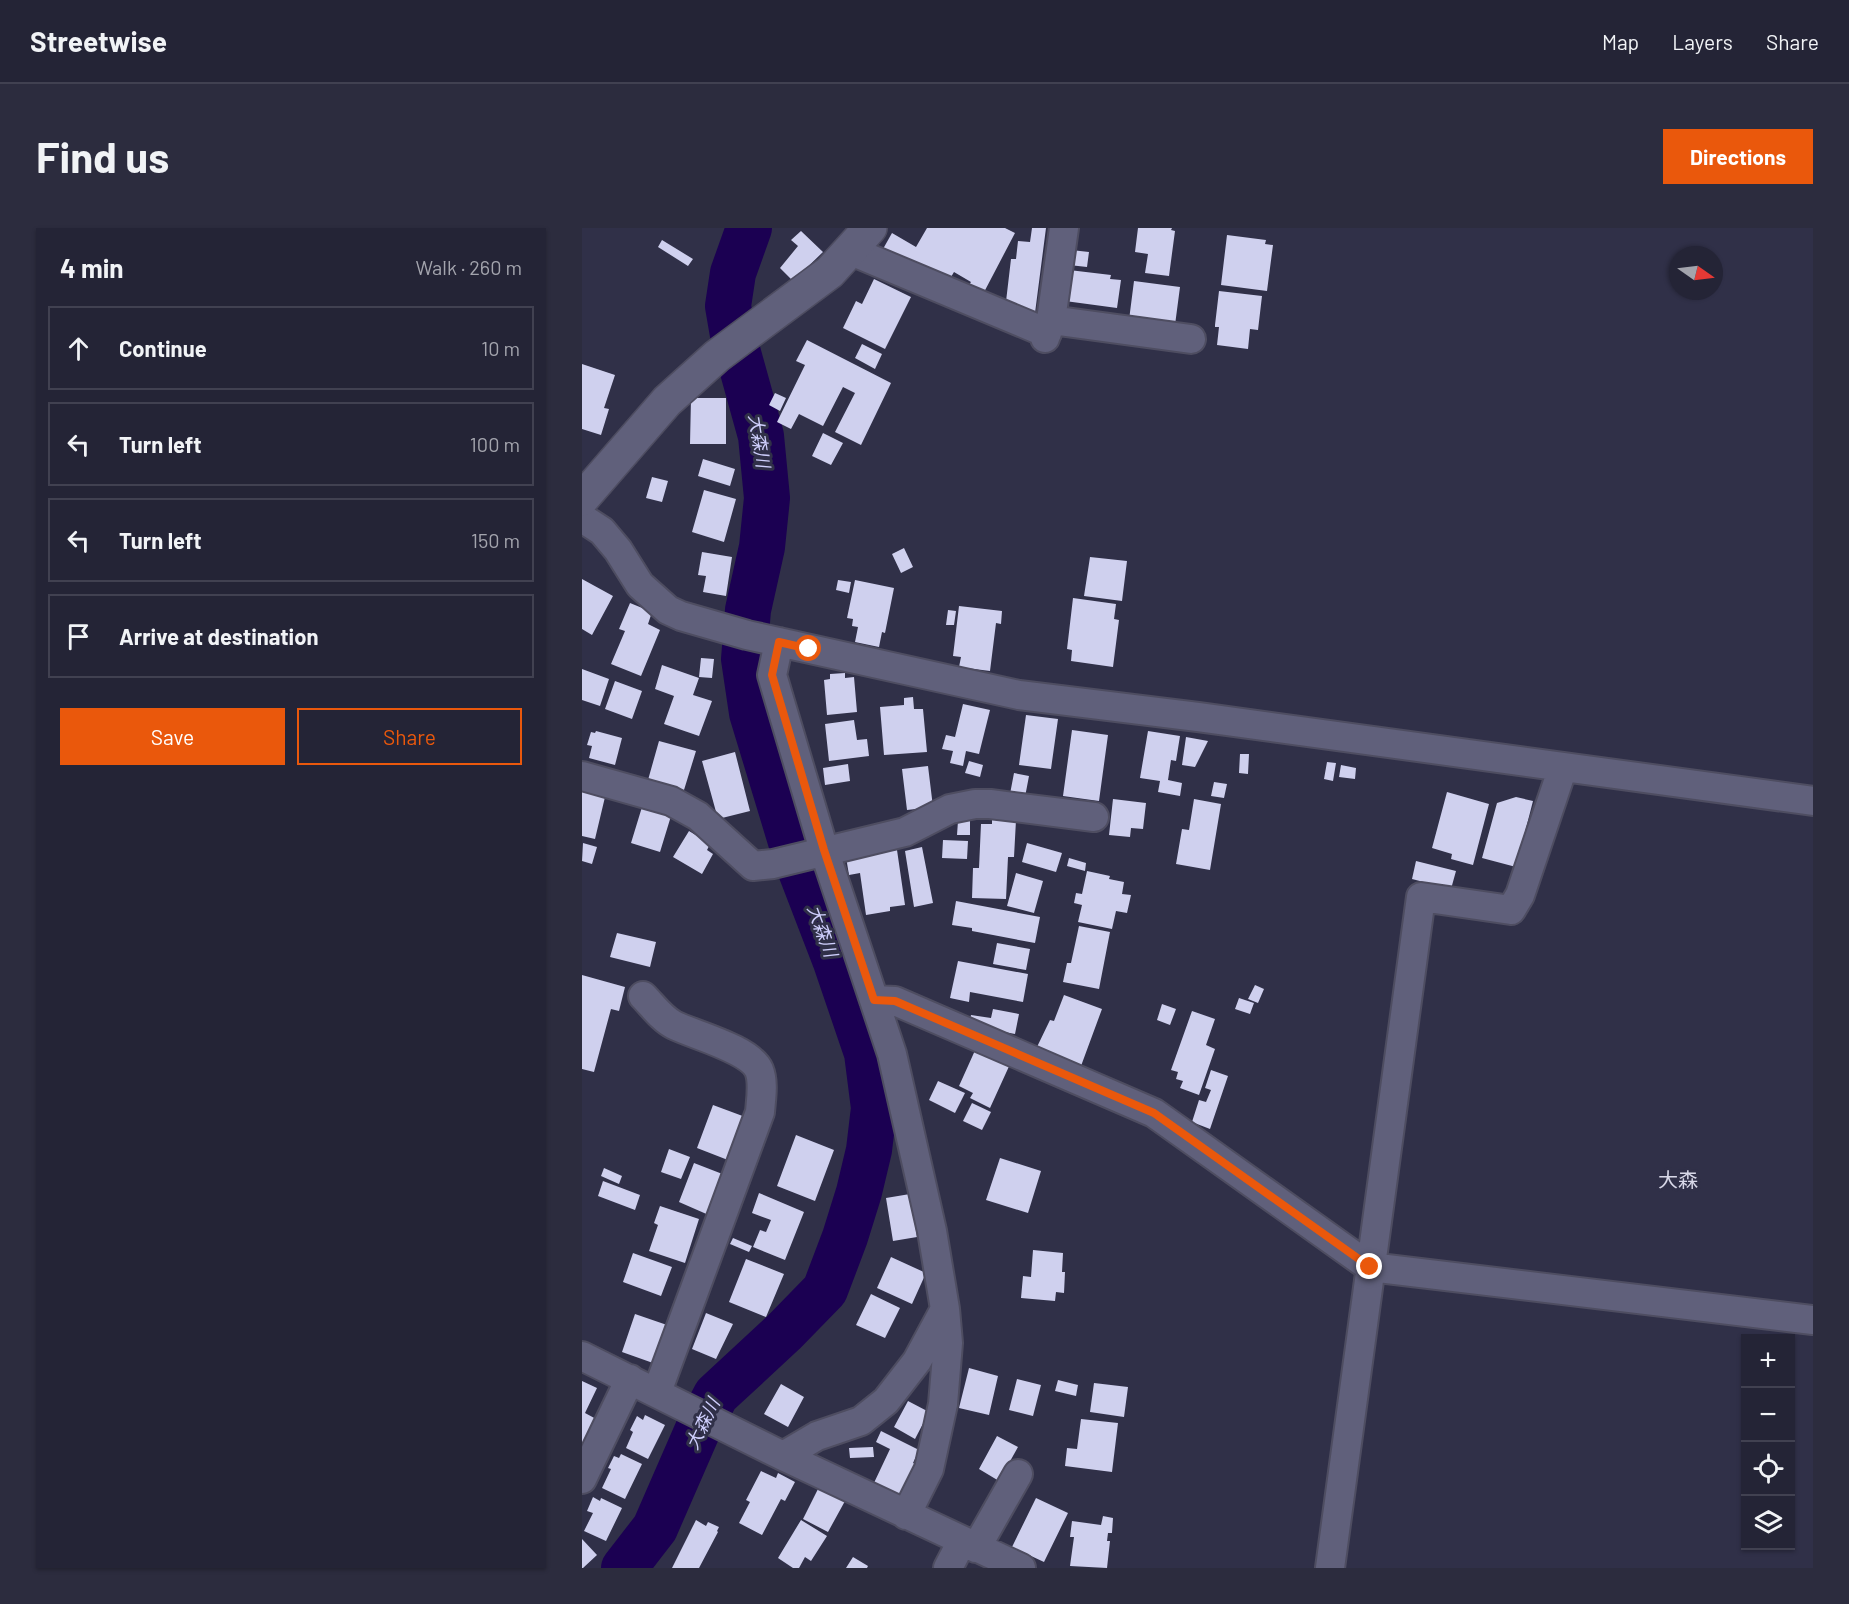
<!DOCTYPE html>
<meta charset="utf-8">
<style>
body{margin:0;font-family:Barlow,"Noto Sans JP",sans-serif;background:#2c2c3e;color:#f1f3f6}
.controls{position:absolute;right:18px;bottom:18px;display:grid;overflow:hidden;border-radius:0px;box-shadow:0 2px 4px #0004}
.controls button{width:54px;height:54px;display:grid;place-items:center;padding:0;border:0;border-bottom:2px solid #414151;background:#242436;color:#f1f3f6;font:30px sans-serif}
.compass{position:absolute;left:1087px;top:18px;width:54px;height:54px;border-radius:50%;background:#242436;box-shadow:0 2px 4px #0004;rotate:104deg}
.stop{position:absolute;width:18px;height:18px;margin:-14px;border:4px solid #ea580c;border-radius:50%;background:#fff}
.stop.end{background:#ea580c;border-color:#fff;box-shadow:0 2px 6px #0008}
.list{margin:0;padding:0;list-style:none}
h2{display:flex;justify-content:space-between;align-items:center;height:78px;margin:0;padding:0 24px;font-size:26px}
h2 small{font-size:20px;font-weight:400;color:#a3a4ad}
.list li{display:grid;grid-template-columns:39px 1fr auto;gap:18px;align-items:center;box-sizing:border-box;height:84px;margin:0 12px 12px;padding:0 12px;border:2px solid #414151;border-radius:0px}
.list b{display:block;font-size:22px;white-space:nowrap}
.list em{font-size:20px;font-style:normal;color:#a3a4ad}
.actions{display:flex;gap:12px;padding:18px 24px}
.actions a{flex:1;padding:14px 0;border:2px solid #ea580c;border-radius:0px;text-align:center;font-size:21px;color:#ea580c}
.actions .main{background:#ea580c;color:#fff}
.icon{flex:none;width:33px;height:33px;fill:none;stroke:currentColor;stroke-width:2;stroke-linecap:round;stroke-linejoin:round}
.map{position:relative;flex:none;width:1231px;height:1340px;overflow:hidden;border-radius:0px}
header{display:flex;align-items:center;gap:36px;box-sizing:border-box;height:84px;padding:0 30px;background:#242436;border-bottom:2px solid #414151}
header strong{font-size:28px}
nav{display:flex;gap:33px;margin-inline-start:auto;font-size:21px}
.intro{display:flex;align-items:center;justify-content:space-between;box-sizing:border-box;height:144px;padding:0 36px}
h1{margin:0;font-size:42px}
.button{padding:15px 27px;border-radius:0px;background:#ea580c;color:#fff;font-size:21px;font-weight:700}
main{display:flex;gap:36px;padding:0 36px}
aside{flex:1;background:#242436;border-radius:0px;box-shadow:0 2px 4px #0004}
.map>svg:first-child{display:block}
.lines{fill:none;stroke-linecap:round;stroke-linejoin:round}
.river{stroke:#1b0052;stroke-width:46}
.building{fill:#cfd0ee}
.minor-casing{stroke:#4e4d61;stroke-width:32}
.tertiary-casing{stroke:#4e4d61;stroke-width:36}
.minor{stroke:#60607b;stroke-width:28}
.tertiary{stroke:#60607b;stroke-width:33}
.route{stroke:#ea580c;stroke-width:8}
.labels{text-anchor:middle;stroke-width:6;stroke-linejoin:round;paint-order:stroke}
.water-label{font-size:18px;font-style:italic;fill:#cfcffd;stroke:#303048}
.quarter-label{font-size:20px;fill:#d8d8e8;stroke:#303048}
</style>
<header>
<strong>Streetwise</strong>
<nav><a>Map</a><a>Layers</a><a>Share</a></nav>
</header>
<div class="intro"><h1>Find us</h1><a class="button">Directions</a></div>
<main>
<aside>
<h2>4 min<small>Walk · 260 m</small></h2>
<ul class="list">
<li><svg class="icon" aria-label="ahead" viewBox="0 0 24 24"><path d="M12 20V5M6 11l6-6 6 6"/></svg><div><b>Continue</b></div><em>10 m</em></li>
<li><svg class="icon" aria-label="left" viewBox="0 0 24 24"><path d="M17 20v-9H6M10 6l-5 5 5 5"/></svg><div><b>Turn left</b></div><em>100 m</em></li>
<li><svg class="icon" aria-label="left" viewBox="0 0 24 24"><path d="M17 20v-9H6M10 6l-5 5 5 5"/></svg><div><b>Turn left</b></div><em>150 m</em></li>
<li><svg class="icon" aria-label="arrive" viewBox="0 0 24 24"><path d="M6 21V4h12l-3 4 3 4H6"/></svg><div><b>Arrive at destination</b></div></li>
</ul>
<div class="actions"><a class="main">Save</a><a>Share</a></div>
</aside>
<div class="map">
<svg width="1231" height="1340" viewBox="0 0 1231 1340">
<rect width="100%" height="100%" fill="#303048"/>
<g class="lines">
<!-- river -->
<path class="river" d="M42 1340 73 1300 117 1199 134 1167 202 1104 243 1062 263 1009 277 964 287 922 292 880 285 825 254 734 214 630 170 485 162 431 166 382 180 319 185 270 179 208 151 107 146 78 151 45 167 0"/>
</g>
<!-- building -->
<path class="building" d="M345 0H423L433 5 400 68 385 60 389 54 372 44 366 54 301 21 310 5 334 19Z
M450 0H464L453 85 423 82 429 31H434L436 13 448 14Z
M556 0H590L589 2 593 3 587 48 563 45 566 26 553 24Z
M219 3 241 24 211 53 198 40 216 18 209 12Z
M645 7 684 12 683 16 691 17 685 63 639 57Z
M80 12 111 31 106 38 76 19Z
M489 22 507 24 505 39 487 37Z
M487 42 529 47 528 51 539 52 535 80 483 73Z
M292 51 329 69 303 121 261 100 274 73 280 76Z
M552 53 598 59 593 97 547 92Z
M637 63 680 68 676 102 668 101 666 121 635 117 637 99H633V97Z
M225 112 309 155 279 217 253 204 273 165 261 159 241 198 217 186 209 201 195 194 223 137 214 133Z
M280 116 300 126 293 141 273 130Z
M0 136 33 147 22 180 27 181 19 207 0 201Z
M193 165 204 170 198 183 187 177Z
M109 170H144V216H108Z
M241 205 261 215 249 237 230 228Z
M121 231 153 241 148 258 116 248Z
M70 249 86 253 80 274 64 270Z
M122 262 154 271 142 314 110 304Z
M322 320 331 339 319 345 310 326Z
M120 324 150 329 144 368 121 364 124 348 116 347Z
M508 329 545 333 540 373 502 368Z
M0 351 31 368 10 407 0 401Z
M256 352 269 354 267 365 254 362Z
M273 352 312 360 303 405 300 404 297 419 273 414 276 399 270 398 271 391 265 390Z
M491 370 534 376 532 391 537 392 531 439 489 433 490 422 485 421Z
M48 375 70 384 66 396 78 402 59 448 29 436 43 403 37 401Z
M377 378 420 383 419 396 414 395 408 443 377 439 379 429 371 428Z
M366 382 374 383 372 397H364Z
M119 430 132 431 130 450 117 449Z
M80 437 117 450 111 467 130 473 117 508 82 496 92 468 73 461Z
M0 441 27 451 18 478 0 472Z
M263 445V450L272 449 275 484 245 487 242 452 248 451V446Z
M33 453 60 463 50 491 23 481Z
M331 469 332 481H341L345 524 302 527 298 479 322 477V470Z
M381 476 408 482 397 526 384 523 381 538 368 535 371 523 360 521 364 507 373 509Z
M444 487 476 491 469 541 437 537Z
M272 492 275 512 285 511 287 528 247 533 243 496Z
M490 502 526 507 517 573 481 568Z
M14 503 40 510 33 537 7 530 10 518 5 517 9 504 13 505Z
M566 503 598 508 594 533 589 532 586 552 600 555 598 568 576 564 578 553 558 550Z
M604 509 626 513 613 539 600 537Z
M77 513 114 523 102 562 66 552Z
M153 524 168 583 136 591 120 533Z
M658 526H667L666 546 657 545Z
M387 533 401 537 398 549 383 545Z
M745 534 754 535 751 553 742 551Z
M266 536 268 553 243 557 241 540Z
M759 537 774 540 773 551 757 549Z
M346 538 351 579 325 582 320 541Z
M432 545 447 548 443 569 428 566Z
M632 554 645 556 642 570 629 568Z
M0 563 23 569 13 611 0 608Z
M865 564 907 576 891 637 869 631 870 626 850 620Z
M934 569 951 573 934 639 900 630 915 575Z
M531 571 564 575 561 601 549 600 548 609 527 607Z
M612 571 639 576 628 642 594 636 600 601 607 602Z
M60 579 89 588 78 624 49 615Z
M410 591 434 592 432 629H426L424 671 390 670 391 640H397L399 596H410Z
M376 593H388V607H375Z
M107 603 128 616 125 622 131 626 120 646 91 629Z
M361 612 386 613 385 631 360 630Z
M1 615 15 619 10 636 0 633Z
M445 615 480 625 474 644 440 634Z
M340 619 351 675 332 679 323 623Z
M315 622 323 677 308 679V683L284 687 278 645 267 647 264 629Z
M487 630 504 635 503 643 485 638Z
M834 633 874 643 869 661 830 651Z
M505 643 528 648 527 651 542 654 540 666 549 667 545 685 534 683 530 701 496 694 500 677 492 675 494 665 500 666Z
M434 645 461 653 452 685 425 678Z
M374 673 458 689 453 715 390 703V700L370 697Z
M497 698 528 704 517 761 481 754 485 735H489Z
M35 705 74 714 68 739 28 729Z
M415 715 448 721 444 742 411 736Z
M376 733 446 746 441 774 388 764 387 774 368 770Z
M0 747 43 759 37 783 29 781 12 844 0 841Z
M673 757 682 761 676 775 666 771Z
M482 767 520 781 499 838 454 821 468 792 472 793Z
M657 770 672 775 668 786 653 781Z
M580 776 594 781 588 797 575 792Z
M411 781 437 786 433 806 387 797 389 787 409 790Z
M610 783 633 791 624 817 633 821 617 867 598 860 601 853 594 851 596 844 589 842Z
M395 818 429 834 408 880 388 870 391 865 377 858Z
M629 842 646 848 628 901 610 894 617 872 624 874 629 862 623 860Z
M356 853 383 865 373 885 347 872Z
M390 875 409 884 400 902 381 893Z
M131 877 166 890 151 934 115 920Z
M214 907 252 922 233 973 195 958Z
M87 921 108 929 99 951 79 944Z
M418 930 459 943 446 985 404 972Z
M112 935 143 947 129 988 97 974Z
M22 940 40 948 37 956 19 948Z
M21 953 58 967 53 982 16 968Z
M177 965 222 984 203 1032 171 1019 178 1002 184 1004 189 992 170 985Z
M328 966 335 1009 311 1013 304 970Z
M78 978 117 991 103 1035 67 1023 76 997 72 995Z
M151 1010 170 1018 167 1024 148 1016Z
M451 1022 481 1025 480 1044H483L482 1065 474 1064 473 1073 439 1070 441 1048 449 1049Z
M51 1025 90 1039 79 1068 41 1054Z
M309 1029 344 1045 330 1076 295 1060Z
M164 1031 202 1046 184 1089 147 1074Z
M289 1066 318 1080 303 1110 274 1097Z
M124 1085 151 1096 134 1131 110 1121Z
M53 1086 85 1097 71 1135 40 1124Z
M387 1140 416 1148 407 1187 377 1180Z
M435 1151 459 1157 451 1188 427 1182Z
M476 1152 496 1157 494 1168 473 1163Z
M0 1153 15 1160 3 1185 16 1192 0 1223Z
M512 1155 546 1159 542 1189 508 1184Z
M199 1156 222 1169 206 1199 182 1186Z
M326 1173 347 1184 333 1211 312 1199Z
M63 1187 83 1197 66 1231 44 1220 51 1204 48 1202 55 1188 61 1192Z
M499 1191 536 1195 530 1244 483 1238 485 1220 495 1221Z
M299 1203 337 1222 331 1235 333 1236 317 1269 291 1257 308 1221 294 1214Z
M415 1208 436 1219 417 1253 397 1241Z
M291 1219 292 1229 268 1230 267 1220Z
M39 1226 60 1236 43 1271 20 1260 29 1241 26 1240 32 1228 37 1230Z
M179 1243 194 1250 196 1245 213 1254 203 1273 199 1271 180 1307 157 1295 168 1274 164 1272Z
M237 1259 263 1273 246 1304 221 1291Z
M11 1269 18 1273 19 1270 40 1280 24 1313 2 1303 11 1285 5 1283Z
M454 1270 486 1285 462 1334 430 1319Z
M521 1288 531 1290 530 1305H526L525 1313H528L525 1340 488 1338 492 1309H488L490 1293 519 1297Z
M114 1292 124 1298 126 1294 137 1299 135 1303 136 1304 117 1340H90Z
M219 1292 245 1308 229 1333 223 1329 217 1340H211L196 1330Z
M0 1311 15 1327 1 1340H0Z
M271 1329 286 1338 285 1340H264Z"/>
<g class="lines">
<defs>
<path id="minor" d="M267 22 465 105
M469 92 609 111
M463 110 469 92 482 0
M0 290 20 303 36 322 58 357 86 382 99 388 165 407 437 467 616 489 1231 573
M197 414 190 447 242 622 310 826 350 1003 363 1081 366 1115 361 1176 347 1241 324 1287
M0 548 89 573 116 588 171 638 191 636 323 604 368 581 393 576H408L512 589
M61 768C70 777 80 791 92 797 112 807 168 821 177 842 182 854 179 871 178 884L75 1164
M292 772 313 773 572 885 788 1039 1231 1092
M0 1128 201 1228 439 1340
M201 1228 235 1208 279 1193 304 1173 335 1133 363 1081
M0 1251 48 1151
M394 1320 436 1246
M366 1340 380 1313
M748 1340 839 669 929 682 938 667 981 539"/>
<path id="tertiary" d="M0 271 85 173 135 128 248 44 288 0"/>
</defs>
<!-- minor casing -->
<use href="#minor" class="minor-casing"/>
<!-- tertiary casing -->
<use href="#tertiary" class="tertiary-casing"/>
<!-- minor -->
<use href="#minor" class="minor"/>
<!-- tertiary -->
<use href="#tertiary" class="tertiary"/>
</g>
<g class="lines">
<!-- route -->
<path class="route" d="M227 421 197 414 190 447 242 622 292 772 313 773 572 885 788 1039"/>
</g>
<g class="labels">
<!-- water labels -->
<g class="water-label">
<text transform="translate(177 213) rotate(81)" y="6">大森川</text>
<text transform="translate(240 703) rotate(70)" y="6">大森川</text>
<text transform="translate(121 1196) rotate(-64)" y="6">大森川</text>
</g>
<!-- quarter labels -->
<g class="quarter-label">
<text x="1096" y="959">大森</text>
</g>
</g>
</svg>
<div class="controls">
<button>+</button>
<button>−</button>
<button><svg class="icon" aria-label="locate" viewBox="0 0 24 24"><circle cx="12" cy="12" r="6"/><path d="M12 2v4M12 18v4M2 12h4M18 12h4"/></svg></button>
<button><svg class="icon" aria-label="layers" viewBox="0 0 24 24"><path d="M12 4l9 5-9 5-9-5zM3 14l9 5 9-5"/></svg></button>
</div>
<svg class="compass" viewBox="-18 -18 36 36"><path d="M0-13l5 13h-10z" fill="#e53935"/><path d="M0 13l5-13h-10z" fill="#a3a4ad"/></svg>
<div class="stop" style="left:227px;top:421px"></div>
<div class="stop end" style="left:788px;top:1039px"></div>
</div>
</main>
